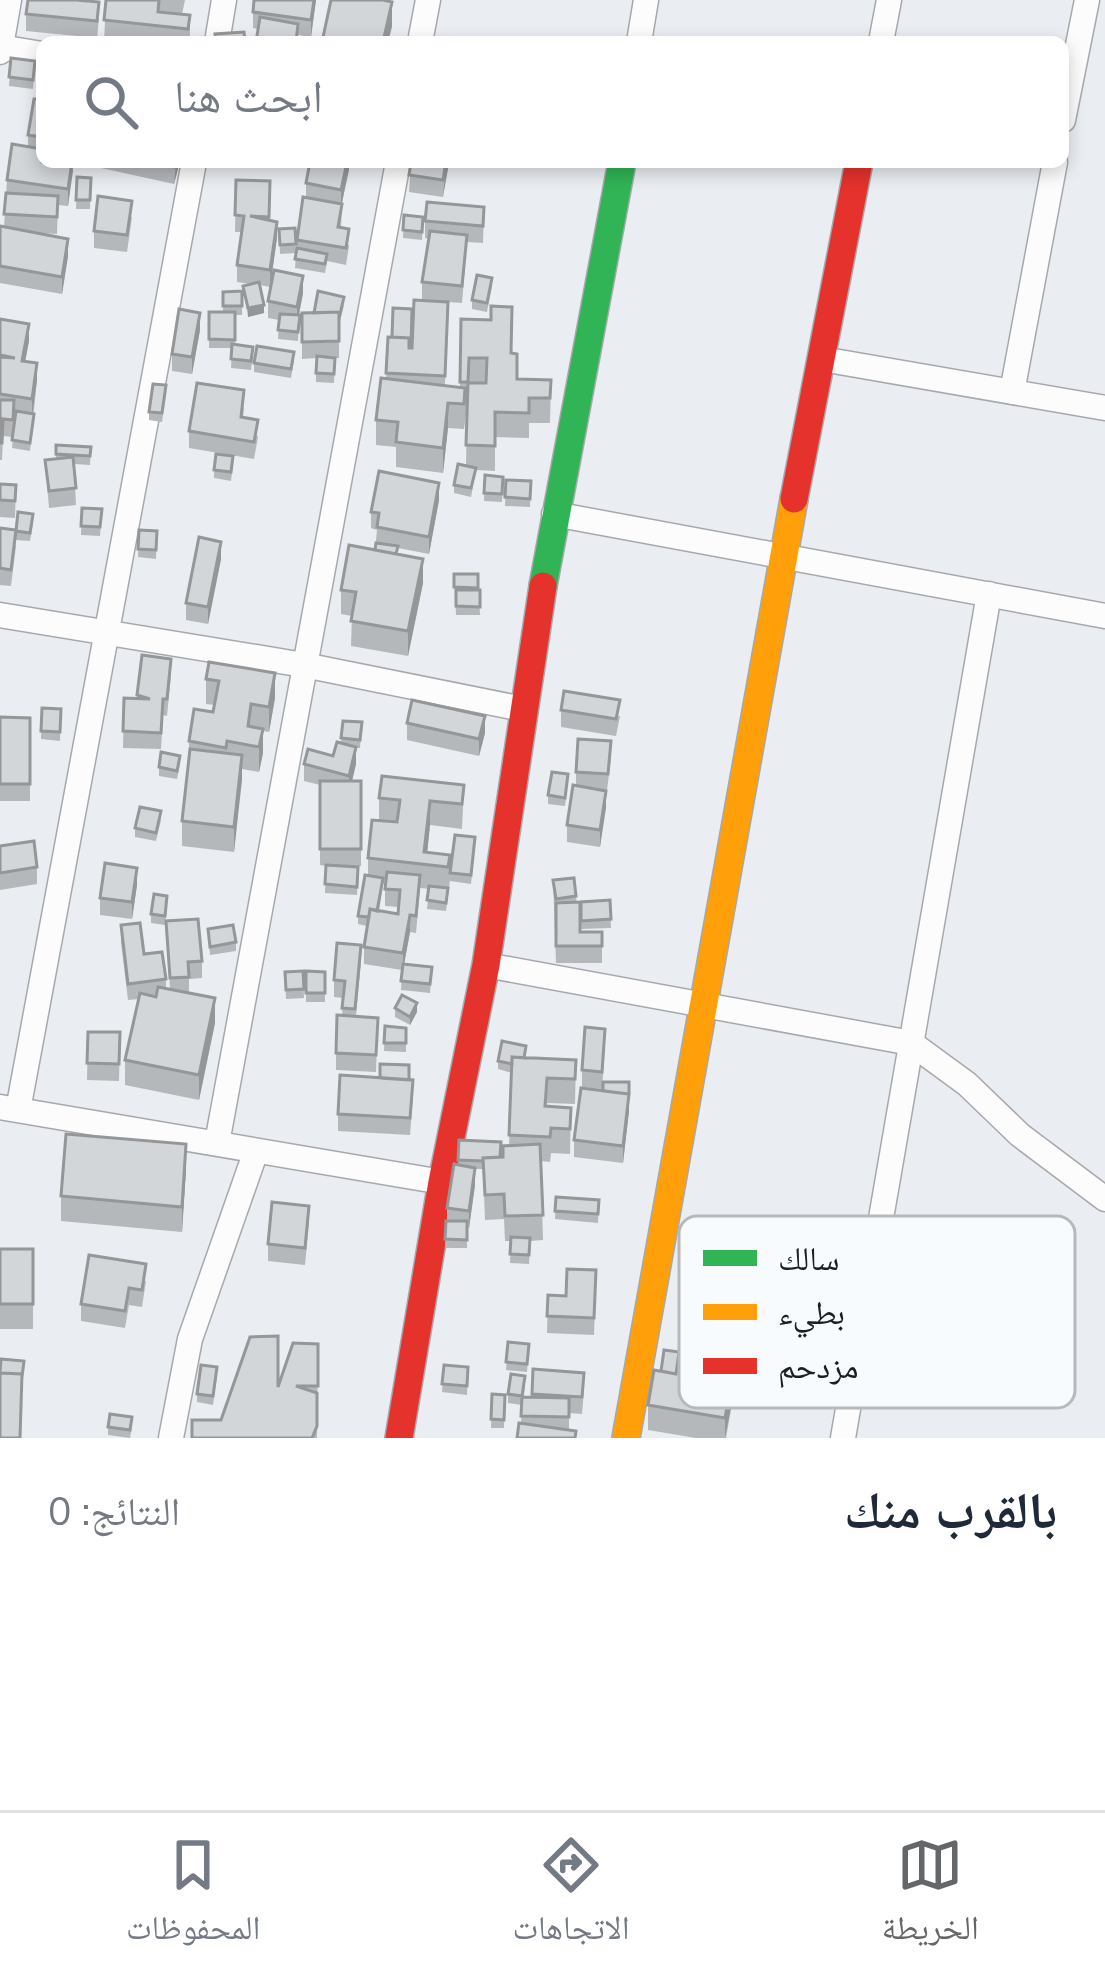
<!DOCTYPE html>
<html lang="ar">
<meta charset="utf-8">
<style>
body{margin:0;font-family:Mulish,"Noto Naskh Arabic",sans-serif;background:#f2f2f3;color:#1f2937;direction:rtl}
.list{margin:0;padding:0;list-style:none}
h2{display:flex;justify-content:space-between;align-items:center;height:156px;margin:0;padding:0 48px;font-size:51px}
h2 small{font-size:39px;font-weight:400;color:#747a83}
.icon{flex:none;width:66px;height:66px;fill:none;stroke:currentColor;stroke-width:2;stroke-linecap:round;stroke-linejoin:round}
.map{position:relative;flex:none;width:1105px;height:1438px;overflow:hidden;direction:ltr}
.search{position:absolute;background:#fff;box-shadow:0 6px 18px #0003;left:36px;right:36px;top:36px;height:132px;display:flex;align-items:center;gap:30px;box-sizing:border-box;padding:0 42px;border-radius:18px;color:#747a83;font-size:45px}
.sheet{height:372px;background:#fff}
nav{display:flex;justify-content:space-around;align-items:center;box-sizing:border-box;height:168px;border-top:3px solid #e0e1e3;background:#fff;font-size:33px;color:#747a83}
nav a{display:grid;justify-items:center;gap:6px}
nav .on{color:#64676a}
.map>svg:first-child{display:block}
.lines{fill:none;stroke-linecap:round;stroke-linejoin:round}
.street-casing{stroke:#a6a9ac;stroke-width:27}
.fast-casing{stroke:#a6a9ac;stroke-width:30}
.slow-casing{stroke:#a6a9ac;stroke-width:30}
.jam-casing{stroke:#a6a9ac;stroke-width:30}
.street{stroke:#fcfcfd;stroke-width:24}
.fast{stroke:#30b455;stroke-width:27}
.slow{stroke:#ff9f0a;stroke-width:27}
.jam{stroke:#e5322d;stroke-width:27}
.wall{fill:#b5b8bb;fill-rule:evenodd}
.shaded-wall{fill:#949698}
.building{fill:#d3d6d9;stroke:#949698;stroke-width:3}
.key{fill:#f8fbfe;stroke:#b6b9bc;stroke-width:3}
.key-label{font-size:33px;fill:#1c1f21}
</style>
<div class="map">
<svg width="1105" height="1438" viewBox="0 0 1105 1438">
<rect width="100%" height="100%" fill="#eaeef2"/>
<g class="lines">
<defs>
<path id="street" d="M217 42 224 0
M420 42 428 0
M639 42 646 0
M881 42 889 0
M0 47 42 54
M0 52 9 0
M1063 120 1087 0
M822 359 1105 408
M1012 392 1055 162
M554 514 1105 616
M0 615 304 665 523 709
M486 965 911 1043 967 1084 1020 1135 1105 1199
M0 1107 442 1182
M18 1110 194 162
M217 1143 398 162
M171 1438 190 1339 256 1151
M843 1438 989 594"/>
<path id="fast" d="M543 586 622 162"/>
<path id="slow" d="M626 1438 794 499"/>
<path id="jam" d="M794 499 859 162
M399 1438 442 1182 486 965 543 586"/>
</defs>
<!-- street casing -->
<use href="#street" class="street-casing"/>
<!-- fast casing -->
<use href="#fast" class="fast-casing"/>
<!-- slow casing -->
<use href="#slow" class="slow-casing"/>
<!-- jam casing -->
<use href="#jam" class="jam-casing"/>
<!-- street -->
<use href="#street" class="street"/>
<!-- fast -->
<use href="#fast" class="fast"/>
<!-- slow -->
<use href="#slow" class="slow"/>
<!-- jam -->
<use href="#jam" class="jam"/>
</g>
<!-- wall -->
<path class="wall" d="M106 0H185L182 14 190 15V42H104Z
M316 0 311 37 298 35V42H256L258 29 253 28V12Z
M26 14 99 19 97 38 26 31Z
M11 58 35 61 33 89 9 86Z
M42 61V162H73L68 206 58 205 57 234 37 233 68 256 62 294 0 283V226L4 227 7 180 28 147V135L38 99Z
M101 162H179V165L174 184 101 168Z
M349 162 342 204 341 228 349 246 346 265 327 261 325 273 295 268 296 253 280 254 279 229 295 228 296 252 297 240 306 198V183Z
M411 162H475L474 166 448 163 443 197 409 192Z
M77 177 91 178 90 209H76Z
M236 180 270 181 269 220 277 238 270 287 260 285 264 313 248 317 243 286 250 284 237 282V265L242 232H235Z
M484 207 483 243 467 242 462 303 448 302 445 385 460 387 461 319 511 353 517 379 551 380 550 423H529V438L495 437V471L476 470 471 497 454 493V485L466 466 467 407 464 429 448 428 443 473 396 467V447L376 445V420L386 378 388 337H392L411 348 444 301 422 299V282L429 239 425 238V221Z
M404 215 423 217 422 240 403 238Z
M132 217 127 252 94 248V231Z
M492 286 487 312 472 309V300Z
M242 291V315H235V344L253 355 251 370 231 368 232 348H209V312H223V292Z
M303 293 299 315 298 341 278 339 279 320 268 318V301Z
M344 305 339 326V358H335L334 383 316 382V358L302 359V313H314Z
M0 319 29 341 25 361 37 380 30 451 12 448 13 437 3 436 2 460H0Z
M200 330 192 374 172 371V354Z
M294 360 291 378 254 372V363Z
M166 394 162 422 149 420V412Z
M244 407 243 418 258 437 254 459 189 448V431Z
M56 445 91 447 90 465 74 464 76 505 49 508 45 460 56 459Z
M233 465 231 481 214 478V470Z
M485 475 503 477 502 502 484 501Z
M506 480 531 481 530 507 505 506Z
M0 484 16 485 15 518 0 517Z
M439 500 429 554 398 548V554L423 583 408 656 351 646 352 616 341 614V590L375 550 377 530 371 528V512Z
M82 508 102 509 100 536 81 535Z
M33 523 30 541 16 540V531Z
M0 528 16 546 11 586 0 585Z
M139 530 157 531 156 559 138 557Z
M221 559 208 624 186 620V603Z
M454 574H478L480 615H456Z
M142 655 171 676 167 716 163 715 161 749 123 748 124 698H137Z
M209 662 275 698 269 732 263 731V753L259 772 242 769 234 852 182 846V821L189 759V741L213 712 215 705 206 704V679Z
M42 708 61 709 60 741 41 739Z
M561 710 620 716 616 736 561 727Z
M0 717 30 718V801H0Z
M343 721 362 722 360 748H356V764L352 781H361V866H328L358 867 357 895 325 893 326 866 320 865V785L304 781V764L333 756 341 743Z
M407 723 485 733 479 756 407 740Z
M611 758 600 847 567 842V825L576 786V772Z
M180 764 177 779 159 776V767Z
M568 783 565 806 548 804V795Z
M464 785 462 829 430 825 427 852 450 855V880L446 911 427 909 429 889 420 888 416 933 410 932 404 964 432 967 430 993 401 990 402 970 364 964V947L367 926 358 924V916L368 876V858L377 820 379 819V798ZM383 884H385V906L399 907 398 914 379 911Z
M161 820 156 841 135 837V828Z
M475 845 471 884 450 881V873Z
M0 846 37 867V884L0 890Z
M574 878 580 932H602V963H556L553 880Z
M137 885 132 919 100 915V898Z
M610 900 611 928 581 929V902Z
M167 905 165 925 151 923V914Z
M166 921 202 961V978L189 979V993L215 1023 199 1100 125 1085V1060L139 999 128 1000 121 942V925L166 979V988L170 989Z
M208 929 236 942V951L210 955Z
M361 962 356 1016 378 1018 376 1072 336 1070V1053L342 1016 343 998 334 997V980Z
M303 971 304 998 286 999 285 972Z
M306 971 325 972V1002H306Z
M395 1008 417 1012 410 1025 395 1017Z
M385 1026 406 1028V1052L384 1051Z
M88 1032H120L119 1081 87 1080Z
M605 1046 602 1089 582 1087V1070Z
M525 1058 576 1060 575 1104 547 1103V1106L571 1108 570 1154 551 1153 550 1162 541 1161 543 1240 530 1241 529 1264 510 1263 511 1241H505L504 1219 485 1220 483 1169H475V1185L469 1228H467V1248H445L446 1221H447V1208L458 1165 459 1140 503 1157 509 1145 512 1073 498 1069V1061Z
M409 1080 413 1097 410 1135 338 1131V1114Z
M629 1111 623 1163 574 1157V1140Z
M186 1169 182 1232 61 1221V1196Z
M556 1197 599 1200 598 1223 555 1219Z
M309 1222 305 1265 268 1261V1244Z
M0 1249H33V1329H0Z
M596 1270 594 1335 547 1333 548 1295 566 1296Z
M146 1281 142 1307 129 1305 125 1328 81 1321V1304Z
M508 1342 529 1344 527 1372 506 1370Z
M318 1344 317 1438H192L278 1387Z
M444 1365 468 1367 467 1395 442 1392Z
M739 1365 726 1438H696L648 1430V1405L661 1371Z
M533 1369 584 1390 582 1414 569 1413V1430L576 1438 521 1423 522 1405 508 1403V1394L525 1385 524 1397H532Z
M217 1376 213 1405 197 1402V1394Z
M492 1394 505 1395 504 1428H491Z
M132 1426 130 1438 108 1435V1427Z"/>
<!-- shaded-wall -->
<path class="shaded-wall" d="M314 0H316L311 37V20Z
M392 2V27L388 42H383Z
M72 162 73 171 68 206V189Z
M176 162H179V165L174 184Z
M347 162H349V170L341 207V190Z
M446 162H448V169L443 197Z
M277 222V238L270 287V270Z
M68 239V256L62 294V277Z
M303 276V293L297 324V307Z
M264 305V313L248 317V308Z
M200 313V330L192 374V357Z
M29 324V341L22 378V361Z
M37 363V380L32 416V399Z
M448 403V428L443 473V448Z
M439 483V500L429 554V537Z
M221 542V559L208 624V607Z
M423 559V583L408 656V631Z
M275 673V698L269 732V707Z
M485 716V733L479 756V739Z
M263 729V753L259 772V747Z
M356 747V764L349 793V776Z
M242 755V780L234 852V827Z
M606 791V808L600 847V830Z
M430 801V825L426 864 424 852Z
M137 868V885L132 919V902Z
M410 915V932L403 970V953Z
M215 998V1023L199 1100V1075Z
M417 1003V1012L410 1025V1017Z
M629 1094V1111L623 1163V1146Z
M186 1144V1169L182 1232V1207Z
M475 1168V1185L469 1228V1211Z
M739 1340V1365L725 1438V1418Z"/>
<!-- building -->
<path class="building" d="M28 0H76L99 2 97 21 26 14Z
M106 0H159L158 12 190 15 188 29 104 20Z
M254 0H314L311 20 253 12Z
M331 0H383L392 2 383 42H322Z
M260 17 298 24 296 42H256Z
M244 32 245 42H216L215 34Z
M11 58 35 61 33 80 9 77Z
M42 61V137L28 135 34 99H38Z
M12 144 42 149V162H72L68 189 7 180Z
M152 162H176L174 167Z
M310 162H347L341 190 306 183Z
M411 162H446L443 180 409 175Z
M77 177 91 178 90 200H76Z
M236 180 270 181 269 217 250 216 277 222 270 270 237 265 244 216 235 215Z
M6 193 58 196 57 217 4 214Z
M98 196 132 201 127 235 94 231Z
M303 197 342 204 338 227 349 229 346 248 297 240Z
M427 202 484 207 483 226 425 221Z
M404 215 423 217 422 232 403 230Z
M0 226 68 239 62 277 0 266Z
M295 228 296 244 280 245 279 229Z
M430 231 467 235 462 286 422 282Z
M297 248 327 254 325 264 295 259Z
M274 270 303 276 297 307 268 301Z
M477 275 492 278 487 303 472 300Z
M259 282 264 305 248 308 243 286Z
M242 291V306H223V292Z
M318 291 344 297 339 318V312L314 313Z
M414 300 448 302 445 376 386 373 388 337 409 338V348H412Z
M491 306 512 307 511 353 517 354V379L551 380 550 398H529V413L495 412V446L466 445 468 383H486L487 358H469L468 382H460L461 319 491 320Z
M393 308 412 309 411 347H409V338L392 337Z
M179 309 200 313 192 357 172 354Z
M209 312H235V340L209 339Z
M339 312V341L302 342V313Z
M280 314 300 315 298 332 278 330Z
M0 319 29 324 22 361 37 363 32 399 0 394V357L15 358 0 355Z
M232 344 253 347 251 361 231 359Z
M257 346 294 352 291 369 254 363Z
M317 356 335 358 334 374 316 373Z
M381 378 465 388 464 404 448 403 443 448 396 442 398 422 376 420Z
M197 383 244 390 241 417 258 420 254 442 189 431Z
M153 384 166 385 162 413 149 412Z
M0 400H14L13 420 3 419 2 443H0Z
M16 411 34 414 30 443 12 440Z
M56 445 91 447 90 456 56 454Z
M216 454 233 456 231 472 214 470Z
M73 457 76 488 49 491 45 460Z
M458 464 476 468 471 488 454 485Z
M379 471 439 483 429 537 377 527 379 513 371 512Z
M485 475 503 477 502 494 484 493Z
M506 480 531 481 530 499 505 497Z
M0 484 16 485 15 501 0 500Z
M82 508 102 509 100 527 81 526Z
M18 512 33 514 30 533 16 531Z
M0 528 16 530 11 570 0 568Z
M139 530 157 531 156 550 138 549Z
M199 537 221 542 208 607 186 603Z
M376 543 398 546 396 554 375 550Z
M349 545 423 559 408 631 351 621 356 592 341 590Z
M454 574H478V588L454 587Z
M456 590H480V607L456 606Z
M142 655 171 659 167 699H163L161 733 123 731 124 698 150 699 137 695Z
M209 662 275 673 269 707 251 704 248 726 263 729 259 747 227 741 226 748 189 741 194 709 213 712 219 681 206 679Z
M564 691 620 700 616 719 561 710Z
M412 700 485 716 479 739 407 723Z
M42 708 61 709 60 732 41 731Z
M0 717 30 718V784H0Z
M343 721 362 722 360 740 341 738Z
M578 739 611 741 608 774 576 772Z
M337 742 356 747 349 776 304 764 308 749 333 756Z
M190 749 242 755 234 827 182 821Z
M161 752 180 756 177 771 159 767Z
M552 772 568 774 565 798 548 795Z
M382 776 464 785 462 804 430 801 424 852 450 855 448 867 368 858 372 820 397 822 400 800 379 798Z
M320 781H361V849H320Z
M573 785 606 791 600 830 567 825Z
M140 807 161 811 156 833 135 828Z
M455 835 475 837 471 875 450 873Z
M34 841 37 867 0 873V846Z
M105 863 137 868 132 902 100 898Z
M326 865 358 867 357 887 325 884Z
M387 872 420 875 416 916 410 915 403 953 364 947 370 909 398 914 400 890 385 889Z
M365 875 383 878 377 911 370 909 369 917 358 916Z
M574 878 576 896 556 899 553 880Z
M429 886 448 888 446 903 427 900Z
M154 894 167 896 165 916 151 914Z
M610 900 611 919 581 921V902Z
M580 902V932H602V946H556V903Z
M198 919 202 961 188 962 189 977 170 978 166 921Z
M140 923 144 954 162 952 166 979 128 984 121 925Z
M233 925 236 942 210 947 208 929Z
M337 943 361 945 355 1009 342 1008 345 981 334 980Z
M403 964 432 967 430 984 401 981Z
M303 971 304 989 286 990 285 972Z
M306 971 325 972V993H306Z
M158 987 215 998 199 1075 125 1060 140 993 156 997Z
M402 995 417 1003 410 1017 395 1008Z
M337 1015 378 1018 376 1055 336 1053Z
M385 1026 406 1028V1043H384Z
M585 1027 605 1029 602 1072 582 1070Z
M88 1032H120L119 1064 87 1063Z
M502 1041 526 1046 524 1058 512 1057V1064L498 1061Z
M512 1057 576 1060 575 1079 547 1078 545 1106 571 1108 570 1129 551 1128 550 1137 509 1135Z
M380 1064 409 1065V1080L380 1078Z
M340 1075 413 1080 410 1118 338 1114Z
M603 1082H629V1094L603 1091Z
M581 1088 629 1094 623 1146 574 1140Z
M66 1134 186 1144 182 1207 61 1196Z
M459 1140 501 1142 500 1157 483 1158V1161L458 1160Z
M540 1144 543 1215 505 1216 504 1194 485 1195 483 1158 503 1157V1146Z
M454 1164 475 1168 469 1211 447 1208Z
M556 1197 599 1200 598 1214 555 1211Z
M272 1202 309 1206 305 1248 268 1244Z
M446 1221H467V1240L445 1239Z
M511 1237 530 1238 529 1255 510 1254Z
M0 1249H33V1304H0Z
M89 1255 146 1264 142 1290 129 1288 125 1311 81 1304Z
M567 1269 596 1270 594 1318 547 1316 548 1295 566 1296Z
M684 1330 739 1340 725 1418 648 1405 654 1370 676 1374Z
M278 1336V1387L293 1343 318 1344V1386H296L317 1393V1426L312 1438H192V1420H221L250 1337Z
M508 1342 529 1344 527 1364 506 1362Z
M664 1350 679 1352 676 1374 661 1371Z
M1 1359 24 1361 22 1377V1374L0 1373Z
M201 1365 217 1367 213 1396 197 1394Z
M444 1365 468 1367 467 1386 442 1384Z
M533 1369 584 1373 582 1397 532 1394Z
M0 1373 22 1374 20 1438H0Z
M511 1374 525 1376 522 1396 508 1394Z
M492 1394 505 1395 504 1420 491 1419Z
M522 1397 569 1398V1417L521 1416Z
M110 1414 132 1417 130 1430 108 1427Z
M519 1423 576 1431 575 1438H517Z"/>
<!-- legend -->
<rect x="679" y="1216" width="396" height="192" rx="18" class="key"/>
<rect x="703" y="1250" width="54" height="16" fill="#30b455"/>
<rect x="703" y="1304" width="54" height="16" fill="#ff9f0a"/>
<rect x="703" y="1358" width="54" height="16" fill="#e5322d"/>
<g class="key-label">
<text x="778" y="1270">سالك</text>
<text x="778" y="1324">بطيء</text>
<text x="778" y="1378">مزدحم</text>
</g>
</svg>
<div class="search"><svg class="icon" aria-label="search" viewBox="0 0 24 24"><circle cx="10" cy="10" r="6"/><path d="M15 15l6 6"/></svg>ابحث هنا</div>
</div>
<section class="sheet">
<h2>بالقرب منك<small>النتائج: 0</small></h2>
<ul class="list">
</ul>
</section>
<nav>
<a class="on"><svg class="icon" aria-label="map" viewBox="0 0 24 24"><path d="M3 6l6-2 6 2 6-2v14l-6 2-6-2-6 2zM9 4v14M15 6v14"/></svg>الخريطة</a>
<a><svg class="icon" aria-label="directions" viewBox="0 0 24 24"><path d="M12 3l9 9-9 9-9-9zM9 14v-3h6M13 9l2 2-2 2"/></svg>الاتجاهات</a>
<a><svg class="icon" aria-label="saved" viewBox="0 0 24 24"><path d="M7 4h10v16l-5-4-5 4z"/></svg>المحفوظات</a>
</nav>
